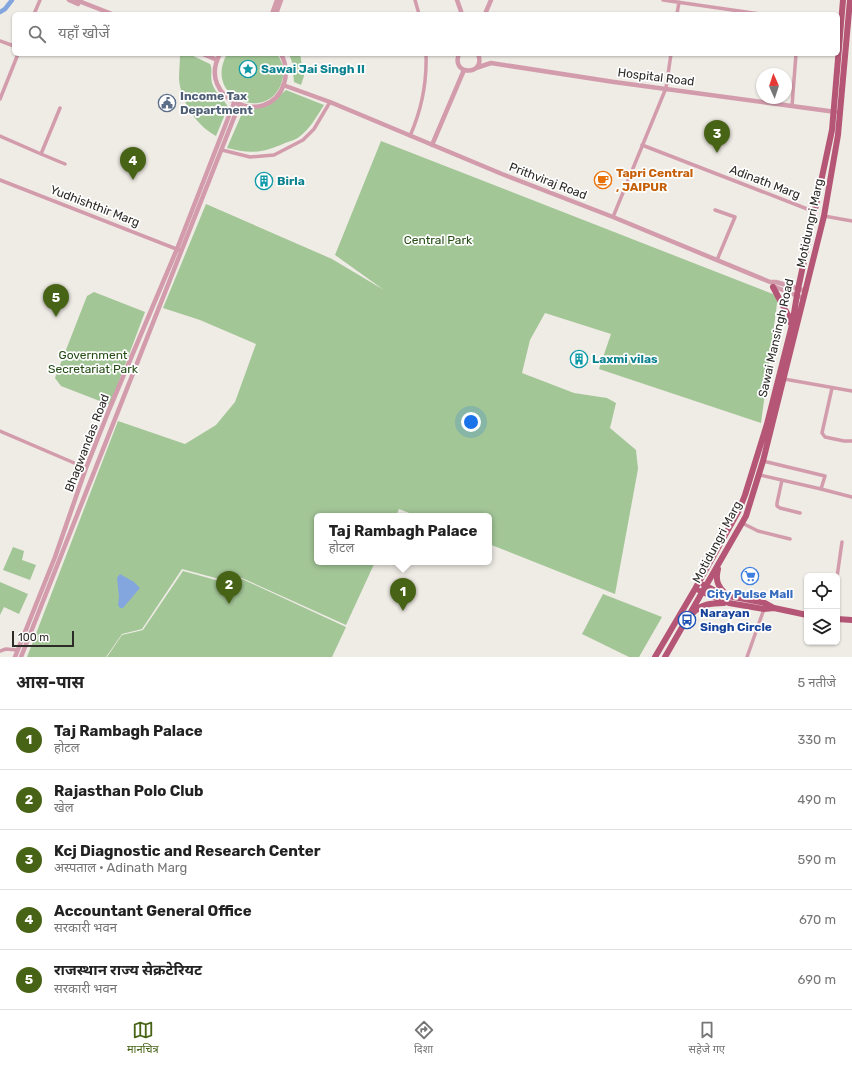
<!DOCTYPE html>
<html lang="hi">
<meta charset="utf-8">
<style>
body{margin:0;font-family:Rubik,"Noto Sans Devanagari",sans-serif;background:#f2f2f2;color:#222}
.controls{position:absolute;right:12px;bottom:12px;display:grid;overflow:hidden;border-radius:6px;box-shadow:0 1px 3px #0004}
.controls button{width:36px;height:36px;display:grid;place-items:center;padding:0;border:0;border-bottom:1px solid #e0e0e0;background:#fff;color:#222;font:20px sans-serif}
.compass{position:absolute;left:756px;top:68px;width:36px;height:36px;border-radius:50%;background:#fff;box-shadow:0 1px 3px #0004;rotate:357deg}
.scale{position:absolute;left:12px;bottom:10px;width:62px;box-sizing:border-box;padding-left:4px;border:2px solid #2c2b28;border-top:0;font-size:11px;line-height:14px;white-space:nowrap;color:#2c2b28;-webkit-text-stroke:3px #fff;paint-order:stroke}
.you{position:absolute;left:471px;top:422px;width:14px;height:14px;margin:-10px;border:3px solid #fff;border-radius:50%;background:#1a73e8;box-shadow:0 0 0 6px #1a73e833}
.badge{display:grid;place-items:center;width:26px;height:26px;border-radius:50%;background:#476315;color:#fff;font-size:13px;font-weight:700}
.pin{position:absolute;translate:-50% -33px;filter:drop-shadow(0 1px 2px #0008)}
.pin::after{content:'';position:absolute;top:21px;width:14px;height:12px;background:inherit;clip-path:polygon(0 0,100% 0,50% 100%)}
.popup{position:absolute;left:314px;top:513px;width:178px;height:52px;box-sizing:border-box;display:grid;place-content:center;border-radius:6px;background:#fff;filter:drop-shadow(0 1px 3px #0005);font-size:13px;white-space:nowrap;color:#767676}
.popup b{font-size:15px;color:#222}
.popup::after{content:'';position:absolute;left:50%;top:100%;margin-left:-8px;border:8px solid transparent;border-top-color:#fff}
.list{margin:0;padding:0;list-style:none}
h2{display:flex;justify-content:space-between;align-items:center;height:52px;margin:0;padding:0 16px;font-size:17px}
h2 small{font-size:13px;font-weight:400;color:#767676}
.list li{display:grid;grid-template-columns:26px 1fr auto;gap:12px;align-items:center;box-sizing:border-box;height:60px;padding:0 16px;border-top:1px solid #e0e0e0}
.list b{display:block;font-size:15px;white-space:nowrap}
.list p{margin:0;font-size:13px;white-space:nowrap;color:#767676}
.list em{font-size:13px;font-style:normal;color:#767676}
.icon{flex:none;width:22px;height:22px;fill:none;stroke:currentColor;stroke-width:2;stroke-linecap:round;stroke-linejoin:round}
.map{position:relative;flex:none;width:852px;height:657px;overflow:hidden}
.search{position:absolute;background:#fff;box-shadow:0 1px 3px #0004;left:12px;right:12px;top:12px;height:44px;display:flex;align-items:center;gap:10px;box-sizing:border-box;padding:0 14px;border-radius:6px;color:#767676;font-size:15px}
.sheet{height:352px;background:#fff}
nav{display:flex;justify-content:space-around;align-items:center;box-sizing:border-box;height:56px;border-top:1px solid #e0e0e0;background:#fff;font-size:11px;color:#767676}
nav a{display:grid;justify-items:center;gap:2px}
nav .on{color:#476315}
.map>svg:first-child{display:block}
.green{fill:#a3c697}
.water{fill:#84a6de}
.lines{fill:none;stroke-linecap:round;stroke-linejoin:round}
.canal{stroke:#84a6de;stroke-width:4.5}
.minor{stroke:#d39cac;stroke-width:3.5}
.tertiary{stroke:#d39cac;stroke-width:4.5}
.primary{stroke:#b55676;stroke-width:6}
.labels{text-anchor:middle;stroke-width:3.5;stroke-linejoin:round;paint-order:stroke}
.culture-label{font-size:12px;font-weight:bold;fill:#0d838f;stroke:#fff;text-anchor:start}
.street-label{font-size:12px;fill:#2c2b28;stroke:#fff}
.service-label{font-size:12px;font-weight:bold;fill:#4e5e75;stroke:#fff;text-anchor:start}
.food-label{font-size:12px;font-weight:bold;fill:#c56008;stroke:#fff;text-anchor:start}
.park-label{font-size:12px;fill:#254d15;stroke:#fff}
.shop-label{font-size:12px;font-weight:bold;fill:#366cbe;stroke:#fff}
.transit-label{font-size:12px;font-weight:bold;fill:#164399;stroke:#fff;text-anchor:start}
</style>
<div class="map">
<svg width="852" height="657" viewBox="0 0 852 657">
<rect width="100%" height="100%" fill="#efebe5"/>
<!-- green -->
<path class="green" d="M180 54H189L210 64C213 69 210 76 212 83 215 93 223 98 228 107L216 136C196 125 181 102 179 79 179 71 180 62 180 54Z
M227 54H277C283 62 285 72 282 81 270 124 202 99 227 54Z
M289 54H300L304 76 301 85 294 82 292 62Z
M286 90 324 105C317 116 310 129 299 137 295 140 290 141 285 143 263 153 250 154 227 148L243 111 265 106 272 102Z
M381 141 778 296 761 423 599 369 611 334 545 313 530 340 522 373 574 393 607 398 616 403 610 428 636 450 638 469 615 594 489 544V516H417L399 509 396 516H317V562H375L346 625 242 578 223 580 182 569 142 629 122 634 106 657H27L118 421 185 444 216 425 235 402 256 344 200 320 163 308 206 204 332 259 384 290 335 255Z
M94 292 145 312 110 405 61 386 55 378 87 296Z
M13 547 24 551 22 560 36 565 30 580 3 570Z
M183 571 223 582 242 579 346 627 332 657H107L122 635 143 630Z
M0 582 28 594 19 614 4 607 0 615Z
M603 594 662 617 639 657H629L582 634Z"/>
<!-- water -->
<path class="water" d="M120 574 134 582 140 588 123 608H120L118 605 119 597 117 578Z"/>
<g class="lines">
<!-- canal -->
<path class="canal" d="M0 12 5 9 12 0"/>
<!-- minor -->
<path class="minor" d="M415 0 419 14
M663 0 760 14
M34 14 40 0
M677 14 679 2
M0 41 14 46
M0 99 18 54
M792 106 796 54
M0 136 41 154 60 108
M410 136C422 109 427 83 426 54
M642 145 815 212
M222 150 250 157 274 155 303 140 314 129 330 102
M41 154 65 164
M0 180 179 250
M715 210 735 217 717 260
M824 216 852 221
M613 217 666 88 671 54
M784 379 852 391
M832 388 822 433 825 437 844 441H852
M0 431 86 468
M763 461 825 476 821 489
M760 475 821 489 852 497
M782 480 777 503V506L780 508 800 513
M742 523 758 531 790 539
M837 577 842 542
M0 651 6 649 17 650
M747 657 764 609"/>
<!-- tertiary -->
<path class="tertiary" d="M69 0 78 4
M76 0 112 14
M457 0 462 14
M272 14 277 0
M276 14 281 0
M485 14 491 0
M203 54 217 60
M220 54C195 99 268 130 284 84 287 74 286 63 281 54
M459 54C450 76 487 76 478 54
M476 68 491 63 614 82 836 112
M283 85 330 102 502 174 613 217 770 282H776L806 291
M432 145 464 70
M773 286 800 297
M15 657 55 557 86 468 109 410 177 249 234 103
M21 657 239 105"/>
<!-- primary -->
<path class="primary" d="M773 287 789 317 791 324
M718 569C715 580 718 587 726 594
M704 585 723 595 765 603 774 608
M700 591 729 603 764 609 774 608 807 615
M692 614C700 604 712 603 724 603
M837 619 852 620
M655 657 695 589 739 510 745 495 767 424 792 325 798 289 832 130 843 0
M665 657 746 516 763 461 824 216 838 135 850 0"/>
</g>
<!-- icons -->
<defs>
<symbol id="sight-ring" viewBox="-11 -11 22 22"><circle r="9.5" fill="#fff" stroke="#0f9aa8" stroke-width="1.5"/><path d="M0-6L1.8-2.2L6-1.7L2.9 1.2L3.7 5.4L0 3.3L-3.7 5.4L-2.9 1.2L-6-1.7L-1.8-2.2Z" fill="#0f9aa8"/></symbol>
<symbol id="civic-ring" viewBox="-11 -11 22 22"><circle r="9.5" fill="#fff" stroke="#5c6f8a" stroke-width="1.5"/><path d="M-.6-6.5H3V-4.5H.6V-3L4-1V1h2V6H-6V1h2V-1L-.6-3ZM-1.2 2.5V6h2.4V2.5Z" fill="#5c6f8a"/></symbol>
<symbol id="cafe-ring" viewBox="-11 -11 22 22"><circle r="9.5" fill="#fff" stroke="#e8710a" stroke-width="1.5"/><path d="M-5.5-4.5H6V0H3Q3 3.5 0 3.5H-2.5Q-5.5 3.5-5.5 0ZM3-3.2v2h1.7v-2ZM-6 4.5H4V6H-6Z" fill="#e8710a"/></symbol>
<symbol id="building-ring" viewBox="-11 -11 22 22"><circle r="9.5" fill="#fff" stroke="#0f9aa8" stroke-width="1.5"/><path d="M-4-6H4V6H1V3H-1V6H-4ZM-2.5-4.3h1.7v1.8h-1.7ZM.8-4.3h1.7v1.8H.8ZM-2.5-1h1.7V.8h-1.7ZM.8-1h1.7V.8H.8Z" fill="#0f9aa8"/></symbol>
<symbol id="supermarket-ring" viewBox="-11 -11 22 22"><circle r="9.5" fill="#fff" stroke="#3f7fe0" stroke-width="1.5"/><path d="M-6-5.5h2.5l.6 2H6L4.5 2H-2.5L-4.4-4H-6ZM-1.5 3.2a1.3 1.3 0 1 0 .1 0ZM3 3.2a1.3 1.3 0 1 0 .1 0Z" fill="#3f7fe0"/></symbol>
<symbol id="bus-ring" viewBox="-11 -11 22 22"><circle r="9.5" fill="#fff" stroke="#1a4fb4" stroke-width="1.5"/><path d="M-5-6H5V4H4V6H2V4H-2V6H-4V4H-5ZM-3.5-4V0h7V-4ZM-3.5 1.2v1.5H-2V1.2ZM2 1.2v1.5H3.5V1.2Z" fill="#1a4fb4"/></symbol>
</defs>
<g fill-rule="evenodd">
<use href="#sight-ring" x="238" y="59" width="20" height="20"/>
<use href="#civic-ring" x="157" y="93" width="20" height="20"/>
<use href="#cafe-ring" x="593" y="170" width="20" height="20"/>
<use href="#building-ring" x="254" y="171" width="20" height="20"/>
<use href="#building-ring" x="569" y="349" width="20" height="20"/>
<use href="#supermarket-ring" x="740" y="566" width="20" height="20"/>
<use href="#bus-ring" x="677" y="610" width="20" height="20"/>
</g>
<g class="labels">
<!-- culture labels -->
<g class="culture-label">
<text x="261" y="73">Sawai Jai Singh II</text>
<text x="277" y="185">Birla</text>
<text x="592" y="363">Laxmi vilas</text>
</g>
<!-- street labels -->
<g class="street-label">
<text transform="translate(656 77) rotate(7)" y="4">Hospital Road</text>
<text transform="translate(548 181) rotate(21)" y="4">Prithviraj Road</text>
<text transform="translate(765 182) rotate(21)" y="4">Adinath Marg</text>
<text transform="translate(95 206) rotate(21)" y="4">Yudhishthir Marg</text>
<text transform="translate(810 223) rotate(-78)" y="4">Motidungri Marg</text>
<text transform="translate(776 338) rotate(-77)" y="4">Sawai Mansingh Road</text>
<text transform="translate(87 443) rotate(-69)" y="4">Bhagwandas Road</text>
<text transform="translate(717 542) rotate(-62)" y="4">Motidungri Marg</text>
</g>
<!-- service labels -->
<g class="service-label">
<text x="180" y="100">Income Tax<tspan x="180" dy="14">Department</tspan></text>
</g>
<!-- food labels -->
<g class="food-label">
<text x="616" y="177">Tapri Central<tspan x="616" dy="14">, JAIPUR</tspan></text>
</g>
<!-- park labels -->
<g class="park-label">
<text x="438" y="244">Central Park</text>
<text x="93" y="359">Government<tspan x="93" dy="14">Secretariat Park</tspan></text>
</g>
<!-- shop labels -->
<g class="shop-label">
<text x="750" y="598">City Pulse Mall</text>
</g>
<!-- transit labels -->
<g class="transit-label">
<text x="700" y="617">Narayan<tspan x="700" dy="14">Singh Circle</tspan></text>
</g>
</g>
</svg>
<div class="controls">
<button><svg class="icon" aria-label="locate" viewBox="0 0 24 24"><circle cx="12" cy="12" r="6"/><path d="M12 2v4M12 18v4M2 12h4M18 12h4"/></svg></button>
<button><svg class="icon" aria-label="layers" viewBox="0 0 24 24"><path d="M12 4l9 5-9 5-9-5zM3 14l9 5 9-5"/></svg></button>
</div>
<svg class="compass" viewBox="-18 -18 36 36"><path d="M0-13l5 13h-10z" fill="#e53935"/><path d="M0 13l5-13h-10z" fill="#767676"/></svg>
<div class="scale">100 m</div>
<div class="you"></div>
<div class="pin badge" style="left:403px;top:611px">1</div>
<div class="popup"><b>Taj Rambagh Palace</b>होटल</div>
<div class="pin badge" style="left:229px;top:604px">2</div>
<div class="pin badge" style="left:717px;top:153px">3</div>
<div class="pin badge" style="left:133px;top:180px">4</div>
<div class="pin badge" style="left:56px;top:317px">5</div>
<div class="search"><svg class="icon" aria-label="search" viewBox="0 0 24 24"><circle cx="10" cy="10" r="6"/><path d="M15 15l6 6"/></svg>यहाँ खोजें</div>
</div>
<section class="sheet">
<h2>आस-पास<small>5 नतीजे</small></h2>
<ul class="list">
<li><span class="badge">1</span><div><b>Taj Rambagh Palace</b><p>होटल</p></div><em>330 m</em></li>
<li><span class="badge">2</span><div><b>Rajasthan Polo Club</b><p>खेल</p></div><em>490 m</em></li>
<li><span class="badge">3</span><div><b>Kcj Diagnostic and Research Center</b><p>अस्पताल · Adinath Marg</p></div><em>590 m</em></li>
<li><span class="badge">4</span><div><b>Accountant General Office</b><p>सरकारी भवन</p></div><em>670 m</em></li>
<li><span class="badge">5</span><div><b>राजस्थान राज्य सेक्रटेरियट</b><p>सरकारी भवन</p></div><em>690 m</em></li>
</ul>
</section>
<nav>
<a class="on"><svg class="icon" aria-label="map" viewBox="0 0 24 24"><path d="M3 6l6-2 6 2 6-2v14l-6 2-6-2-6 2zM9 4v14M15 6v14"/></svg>मानचित्र</a>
<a><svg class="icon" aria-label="directions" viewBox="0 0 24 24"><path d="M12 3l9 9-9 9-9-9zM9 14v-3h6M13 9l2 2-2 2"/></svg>दिशा</a>
<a><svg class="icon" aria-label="saved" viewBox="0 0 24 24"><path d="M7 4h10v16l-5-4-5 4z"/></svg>सहेजे गए</a>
</nav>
